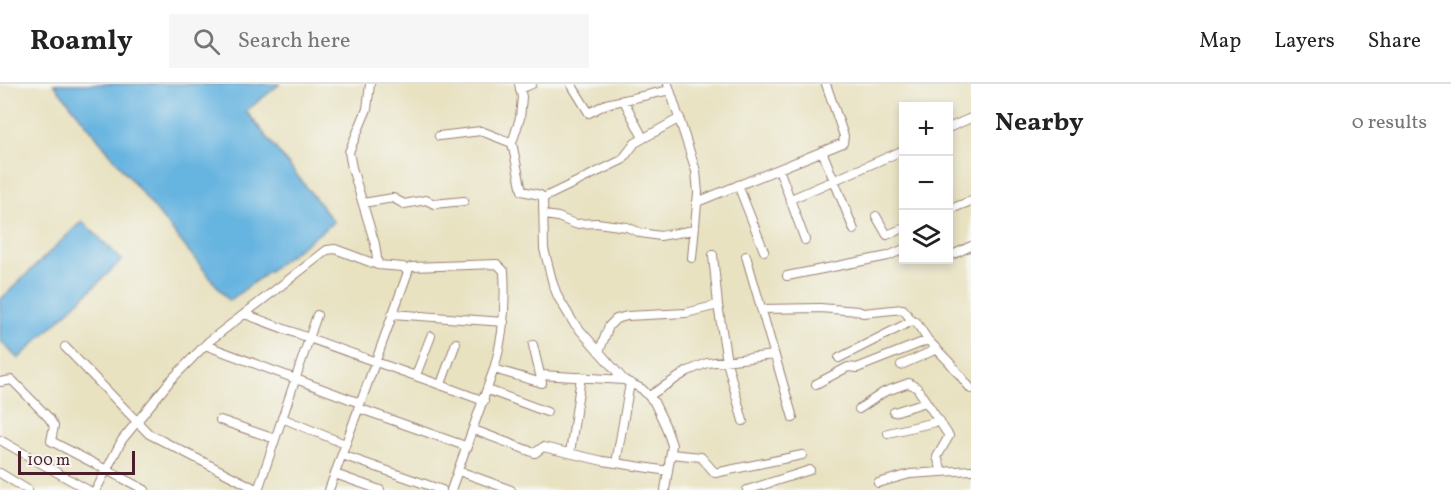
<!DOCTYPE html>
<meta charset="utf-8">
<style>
body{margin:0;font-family:Vollkorn,serif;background:#f6f6f6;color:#222}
.controls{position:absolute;right:18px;top:18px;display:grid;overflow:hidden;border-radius:0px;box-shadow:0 3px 9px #0003}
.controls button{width:54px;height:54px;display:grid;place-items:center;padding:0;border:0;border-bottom:2px solid #e0e0e0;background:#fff;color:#222;font:30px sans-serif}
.scale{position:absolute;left:18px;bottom:15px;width:117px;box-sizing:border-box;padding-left:6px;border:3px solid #4a1f2b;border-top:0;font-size:16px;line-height:21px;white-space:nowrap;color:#4a1f2b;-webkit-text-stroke:4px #f6f6f2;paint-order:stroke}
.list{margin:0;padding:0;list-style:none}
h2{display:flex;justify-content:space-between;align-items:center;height:78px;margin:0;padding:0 24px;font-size:26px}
h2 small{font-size:20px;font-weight:400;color:#767676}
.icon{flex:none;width:33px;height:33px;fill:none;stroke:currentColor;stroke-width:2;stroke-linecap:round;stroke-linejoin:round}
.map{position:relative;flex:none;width:971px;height:406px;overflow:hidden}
header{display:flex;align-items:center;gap:36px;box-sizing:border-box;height:84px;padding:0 30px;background:#fff;border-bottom:2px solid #e0e0e0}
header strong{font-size:28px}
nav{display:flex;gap:33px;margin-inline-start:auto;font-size:21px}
.search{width:420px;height:54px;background:#f6f6f6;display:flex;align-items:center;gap:15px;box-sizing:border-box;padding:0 21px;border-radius:0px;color:#767676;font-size:22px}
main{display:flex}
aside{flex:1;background:#fff}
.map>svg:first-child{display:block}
.water{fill:#66b4e0;stroke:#586a86;stroke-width:1.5}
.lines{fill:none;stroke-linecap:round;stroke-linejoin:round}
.street-casing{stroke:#998076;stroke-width:10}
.street{stroke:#fff;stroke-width:8}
</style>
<header>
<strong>Roamly</strong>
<div class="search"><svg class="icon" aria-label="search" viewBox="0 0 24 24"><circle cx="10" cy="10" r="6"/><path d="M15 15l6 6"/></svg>Search here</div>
<nav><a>Map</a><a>Layers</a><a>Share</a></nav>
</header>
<main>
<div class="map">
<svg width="971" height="406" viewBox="0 0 971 406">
<rect width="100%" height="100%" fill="#f6f6f2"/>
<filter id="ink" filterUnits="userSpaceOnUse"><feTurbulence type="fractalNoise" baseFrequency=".0167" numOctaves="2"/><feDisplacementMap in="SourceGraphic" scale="12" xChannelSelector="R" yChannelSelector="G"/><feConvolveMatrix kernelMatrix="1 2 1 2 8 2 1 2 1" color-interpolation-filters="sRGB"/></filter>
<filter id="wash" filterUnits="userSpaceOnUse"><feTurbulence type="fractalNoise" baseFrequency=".008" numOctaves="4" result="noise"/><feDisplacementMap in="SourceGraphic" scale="24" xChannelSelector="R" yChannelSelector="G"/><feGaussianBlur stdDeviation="1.35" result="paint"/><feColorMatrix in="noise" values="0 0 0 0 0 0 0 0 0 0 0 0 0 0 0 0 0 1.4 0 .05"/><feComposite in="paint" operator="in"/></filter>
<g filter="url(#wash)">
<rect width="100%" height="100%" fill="#e8e2c1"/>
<!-- water -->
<path class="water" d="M54 0H280L246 27 334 138 229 217Z
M82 137 122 176 18 275 0 256V216Z"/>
</g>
<g filter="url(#ink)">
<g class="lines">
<defs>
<path id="street" d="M519 0 522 13 520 34 512 59 522 107 540 111 543 114 544 165 553 200 558 213 573 238 624 296 642 305 654 318 665 341 672 361 665 406
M571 0 589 29 606 20 670 6
M668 0 696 87 698 109 692 174
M520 5 532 0
M624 17 643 54
M948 44 971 34
M439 52 481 47 512 59
M822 67 854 146
M779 85 805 156
M738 101 764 167
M543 114 622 76 635 59 680 34
M791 115 904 66
M697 118 843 59 844 52 826 0
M363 119 393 114 404 120 426 116 434 120 464 117
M948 126 971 117
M545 131 558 133 575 140 597 139 627 143 641 149 660 152 694 146
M876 132 887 151 904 144
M713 171 718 221 727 278 743 337
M746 172 793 334
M948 173 971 162
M407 185 411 183 497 180 504 187C506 221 504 252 494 285
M787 192 888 172 904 165
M761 225 820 224 858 227 863 229 903 225 912 237
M245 230C324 261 405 287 484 317
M392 230 504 238
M205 261 360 319
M65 263 149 350 258 406 317 231
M599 268 609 242 616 235 627 232 686 229 718 221
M839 274 912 237 916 238 928 256
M901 281 937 265
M416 291 431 252
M541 291 624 296
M0 298 12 296 49 334 54 342 51 357 145 406
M441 300 456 259
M816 300 848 283 857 284 928 256 950 279 971 305
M488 306 547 328
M649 312 688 287 707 279 774 271
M358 324 468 363
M859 325 884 308 909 299 917 304 949 352 937 373 942 387
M894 328 926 318
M282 334 345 360
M220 336 275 355
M474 346 535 369 543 363 603 377 668 387
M888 349 940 337
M0 356 88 406
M570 369 581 293
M671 370 701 373 715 389 802 371
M342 371 442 406
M616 379 630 299
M459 387 511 406
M0 389 28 406
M335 390 380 406
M878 399 910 390 971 386
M96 406 122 356 170 297 208 258 327 166 335 165 378 181 375 160 352 84 349 68 367 25 370 0
M329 406 408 188 403 183 378 181
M451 406 494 285 542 299 533 261
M747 406 810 386"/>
</defs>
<!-- street casing -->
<use href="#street" class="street-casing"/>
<!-- street -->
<use href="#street" class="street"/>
</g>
</g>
</svg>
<div class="controls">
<button>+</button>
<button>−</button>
<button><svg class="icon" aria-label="layers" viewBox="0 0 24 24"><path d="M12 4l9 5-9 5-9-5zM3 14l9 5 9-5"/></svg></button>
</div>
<div class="scale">100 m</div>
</div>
<aside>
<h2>Nearby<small>0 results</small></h2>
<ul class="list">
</ul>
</aside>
</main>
